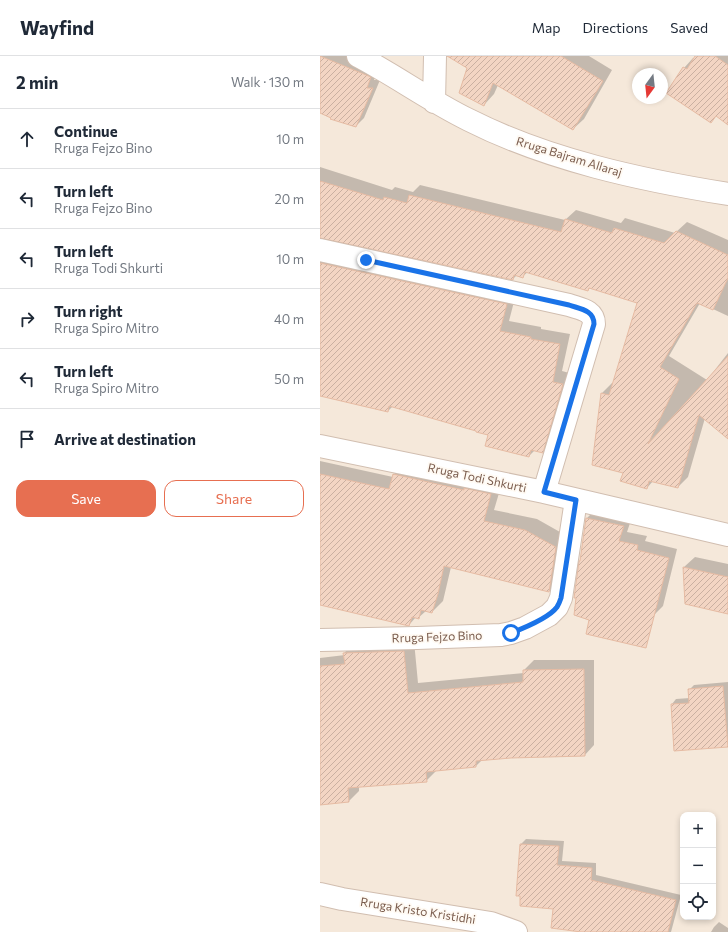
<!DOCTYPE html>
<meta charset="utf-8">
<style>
body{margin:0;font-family:Commissioner,sans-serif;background:#f2f2f3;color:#1f2937}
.controls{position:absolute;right:12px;bottom:12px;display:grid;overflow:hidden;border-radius:8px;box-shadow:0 2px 6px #0003}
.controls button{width:36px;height:36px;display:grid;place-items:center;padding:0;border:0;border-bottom:1px solid #e0e1e3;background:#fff;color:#1f2937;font:20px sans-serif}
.compass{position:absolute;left:312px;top:12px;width:36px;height:36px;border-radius:50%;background:#fff;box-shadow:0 2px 6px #0003;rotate:195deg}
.stop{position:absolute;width:12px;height:12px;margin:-9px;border:3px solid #1a73e8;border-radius:50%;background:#fff}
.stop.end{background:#1a73e8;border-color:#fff;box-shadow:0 1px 4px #0008}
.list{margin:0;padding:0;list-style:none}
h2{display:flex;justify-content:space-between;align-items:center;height:52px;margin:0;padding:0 16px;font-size:17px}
h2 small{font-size:13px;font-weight:400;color:#747a83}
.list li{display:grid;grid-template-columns:26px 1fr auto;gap:12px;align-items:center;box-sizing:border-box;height:60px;padding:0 16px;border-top:1px solid #e0e1e3}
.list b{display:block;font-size:15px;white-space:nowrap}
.list p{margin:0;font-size:13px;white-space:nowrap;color:#747a83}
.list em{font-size:13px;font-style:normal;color:#747a83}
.actions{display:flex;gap:8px;padding:12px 16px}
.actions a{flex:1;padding:9px 0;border:1px solid #e76f51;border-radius:12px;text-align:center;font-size:14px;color:#e76f51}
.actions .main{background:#e76f51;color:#fff}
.icon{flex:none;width:22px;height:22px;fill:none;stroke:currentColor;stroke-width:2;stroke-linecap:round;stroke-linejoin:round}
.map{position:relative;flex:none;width:408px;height:876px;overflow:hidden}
header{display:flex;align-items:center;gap:24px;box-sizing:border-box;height:56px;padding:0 20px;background:#fff;border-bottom:1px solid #e0e1e3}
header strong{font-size:19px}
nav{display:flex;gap:22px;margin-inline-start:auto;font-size:14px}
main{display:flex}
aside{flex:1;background:#fff}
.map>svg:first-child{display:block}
.residential{fill:#f5e8da;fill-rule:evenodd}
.shadow{fill:#0003}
.building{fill:url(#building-hatch);stroke:#e6bba3}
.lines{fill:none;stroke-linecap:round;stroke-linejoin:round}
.minor-casing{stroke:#d1beb0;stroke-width:24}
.minor{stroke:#fff;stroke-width:22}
.route{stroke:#1a73e8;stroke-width:5}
.labels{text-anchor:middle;stroke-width:3.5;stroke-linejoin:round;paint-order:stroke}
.street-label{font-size:12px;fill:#7a5c4d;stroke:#fffaf3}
</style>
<header>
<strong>Wayfind</strong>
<nav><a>Map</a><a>Directions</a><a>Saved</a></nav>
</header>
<main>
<aside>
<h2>2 min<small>Walk · 130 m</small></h2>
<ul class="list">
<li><svg class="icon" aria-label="ahead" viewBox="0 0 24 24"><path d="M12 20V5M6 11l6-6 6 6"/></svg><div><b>Continue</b><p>Rruga Fejzo Bino</p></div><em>10 m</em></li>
<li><svg class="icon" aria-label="left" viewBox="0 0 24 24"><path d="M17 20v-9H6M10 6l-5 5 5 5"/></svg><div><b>Turn left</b><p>Rruga Fejzo Bino</p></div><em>20 m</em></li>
<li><svg class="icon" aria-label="left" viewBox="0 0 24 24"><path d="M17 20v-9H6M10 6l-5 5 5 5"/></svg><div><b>Turn left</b><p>Rruga Todi Shkurti</p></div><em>10 m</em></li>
<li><svg class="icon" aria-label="right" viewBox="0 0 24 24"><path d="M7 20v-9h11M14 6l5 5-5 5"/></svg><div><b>Turn right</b><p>Rruga Spiro Mitro</p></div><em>40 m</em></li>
<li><svg class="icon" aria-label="left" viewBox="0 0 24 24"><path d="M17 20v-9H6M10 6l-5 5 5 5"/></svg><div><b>Turn left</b><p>Rruga Spiro Mitro</p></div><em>50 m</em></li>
<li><svg class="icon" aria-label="arrive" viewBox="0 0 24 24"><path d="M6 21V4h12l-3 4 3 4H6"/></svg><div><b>Arrive at destination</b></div></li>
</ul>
<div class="actions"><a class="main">Save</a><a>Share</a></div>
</aside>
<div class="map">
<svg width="408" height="876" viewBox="0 0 408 876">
<defs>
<pattern id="building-hatch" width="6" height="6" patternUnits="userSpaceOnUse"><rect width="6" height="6" fill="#f3d5c3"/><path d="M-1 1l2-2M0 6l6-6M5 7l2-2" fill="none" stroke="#cab0a1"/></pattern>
</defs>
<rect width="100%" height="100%" fill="#fdf6ec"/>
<!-- residential -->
<path class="residential" d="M0 0H408V876H0ZM318 18H342V42H318ZM363 759H393V861H363Z"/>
<!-- shadow -->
<path class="shadow" d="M0 0H28L58 13 54 24H60L44 62 36 70 0 56Z
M151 0H269L292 14 264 63 253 73 178 29 174 38 164 49Z
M376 0H408V68L397 59 391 65 364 12 373 2 374 3Z
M0 111 72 134 75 131 93 136 100 129 245 164 256 154 301 167 305 162 355 177 367 166 408 184V260L380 247 349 300 387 324 408 297V377L385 362 368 421 358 431 333 425 327 432 304 416 273 408 282 337 292 327H294L319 247 271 231 268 234 208 216 203 220 197 219 193 223 0 181Z
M0 190 196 238 189 265 221 271V273L250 278 242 315 253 318 233 386 222 396 215 394 209 400 169 378 73 350 68 355 0 339Z
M0 405 73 421 74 418 85 407 182 427 174 454 217 463 247 480 240 524 229 535 131 511 123 545 112 556 106 555 98 562 96 561 89 569 0 548Z
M276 453 312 461 307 476 327 480 325 485 357 493 343 550 334 559 261 504 267 462Z
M375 501 408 508V557L364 511Z
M94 585 98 627 204 617V614L214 604H274V689L264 700 191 701 163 703 156 710 116 714V715L106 725 39 730V735L29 745 0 748V602L25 599 24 597 35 587Z
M408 626V690L354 694 352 648 356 643 370 642 369 634 374 629Z
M206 783 244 785 242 805 276 807V819L361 839 351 876H265L234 852 201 788Z
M399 866 408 872V876H391L394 871Z"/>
<!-- building -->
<path class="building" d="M0 0 51 21 47 32H53L36 71 10 63 11 62 0 57Z
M127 0H241L283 25 253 74 173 27 164 50 139 37 147 12Z
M375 0H395L408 9V69L396 60 391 67 346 37 363 11 367 13Z
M0 125 63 144 64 141 87 147 89 139 241 176 245 163 292 177 294 172 344 187 356 175 408 199V222L393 254 377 247 340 311 359 323 328 388 408 300V383L379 359 358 432 329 425 327 433 300 425 303 417 272 409 281 337 289 339 317 247 269 232 268 235 205 216 203 222 194 219 193 224 0 182Z
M0 207 187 248 180 275 211 281V283L240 288 233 326 243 328 223 397 211 394 209 401 165 390 168 379 156 376V375L69 350 68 356 0 340Z
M0 418 69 433 73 418 144 434V432L171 438 164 465 205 474 236 491 229 536 124 510 118 538 112 557 101 554 99 563 92 561 89 570 0 549Z
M266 462 304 470 299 485 318 489 317 494 349 502 326 592 266 578 269 564 254 559 256 542H254L259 505H260Z
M363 511 408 521V558L365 548Z
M84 595 88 637 203 626V614L264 613 265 700 191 702 156 705V711L106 716 107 726 28 732 29 746 0 749V610L25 608 23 597Z
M403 630 408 691 354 695 351 648 369 647 368 633Z
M200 788 239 790 237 809 272 812 271 824 356 844 348 876H261L231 872 233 853 200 850V840H196Z"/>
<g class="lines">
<defs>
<path id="minor" d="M38 0C76 20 110 45 149 64 228 104 321 124 408 138
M114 46 115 0
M0 194 249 249C260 253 274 254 274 268L224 436
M0 390 224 436 408 479
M0 584 97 582 181 579 191 577 205 572 229 559 237 551 241 542 256 444
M0 838 22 843 171 867 196 876"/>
</defs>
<!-- minor casing -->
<use href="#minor" class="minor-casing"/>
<!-- minor -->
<use href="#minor" class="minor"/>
</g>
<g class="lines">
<!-- route -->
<path class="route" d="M46 204 249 249C260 253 274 254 274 268L224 436 256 444 241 542C240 545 239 548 237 551 229 562 204 572 191 577"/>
</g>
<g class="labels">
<!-- street labels -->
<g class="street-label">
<text transform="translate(249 101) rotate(17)" y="4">Rruga Bajram Allaraj</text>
<text transform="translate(157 422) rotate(12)" y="4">Rruga Todi Shkurti</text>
<text transform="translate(117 581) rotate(-2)" y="4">Rruga Fejzo Bino</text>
<text transform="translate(98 855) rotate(9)" y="4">Rruga Kristo Kristidhi</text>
</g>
</g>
</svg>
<div class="controls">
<button>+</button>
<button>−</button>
<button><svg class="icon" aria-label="locate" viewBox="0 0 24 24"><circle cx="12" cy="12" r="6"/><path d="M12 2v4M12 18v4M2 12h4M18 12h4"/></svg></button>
</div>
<svg class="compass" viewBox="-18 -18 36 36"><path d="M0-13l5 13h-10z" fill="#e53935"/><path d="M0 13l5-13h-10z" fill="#747a83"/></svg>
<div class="stop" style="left:191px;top:577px"></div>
<div class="stop end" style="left:46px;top:204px"></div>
</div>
</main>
